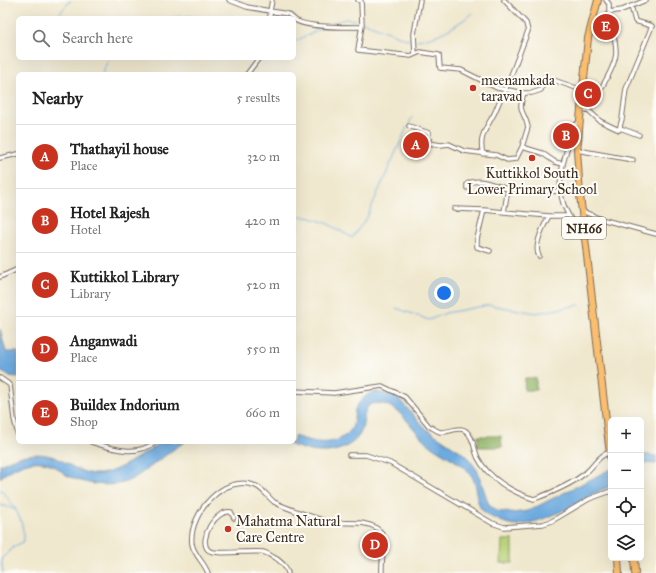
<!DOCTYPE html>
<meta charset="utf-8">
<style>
body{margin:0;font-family:"IM FELL Great Primer",serif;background:#f6f6f6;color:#222}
.controls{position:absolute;right:12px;bottom:12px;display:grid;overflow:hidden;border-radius:6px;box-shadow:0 4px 16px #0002}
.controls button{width:36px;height:36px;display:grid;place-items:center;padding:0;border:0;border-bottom:1px solid #e0e0e0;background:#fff;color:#222;font:20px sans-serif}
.you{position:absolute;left:444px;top:293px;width:14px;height:14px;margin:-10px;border:3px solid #fff;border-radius:50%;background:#1a73e8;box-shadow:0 0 0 6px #1a73e833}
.badge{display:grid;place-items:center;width:26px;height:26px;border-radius:50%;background:#c8321e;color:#fff;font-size:13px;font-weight:700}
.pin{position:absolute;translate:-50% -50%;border:2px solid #fff;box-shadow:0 1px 4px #0006}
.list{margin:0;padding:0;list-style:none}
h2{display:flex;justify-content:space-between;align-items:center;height:52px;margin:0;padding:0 16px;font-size:17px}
h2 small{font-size:13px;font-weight:400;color:#767676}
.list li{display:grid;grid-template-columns:26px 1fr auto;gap:12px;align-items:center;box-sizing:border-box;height:64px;padding:0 16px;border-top:1px solid #e0e0e0}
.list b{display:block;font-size:15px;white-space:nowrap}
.list p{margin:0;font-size:13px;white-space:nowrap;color:#767676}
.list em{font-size:13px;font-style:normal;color:#767676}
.icon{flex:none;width:22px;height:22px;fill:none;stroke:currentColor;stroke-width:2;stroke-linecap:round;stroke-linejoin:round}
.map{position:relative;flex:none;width:656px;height:573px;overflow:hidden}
.search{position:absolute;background:#fff;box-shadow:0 4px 16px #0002;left:16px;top:16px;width:280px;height:44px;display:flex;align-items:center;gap:10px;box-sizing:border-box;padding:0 14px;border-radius:6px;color:#767676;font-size:15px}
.panel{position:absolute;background:#fff;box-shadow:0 4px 16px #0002;left:16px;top:72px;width:280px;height:372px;border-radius:6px}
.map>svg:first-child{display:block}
.green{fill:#b9d379;stroke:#7a7e4c}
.forest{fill:#92b569;stroke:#667044}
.water{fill:#6daadf;stroke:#546a7e}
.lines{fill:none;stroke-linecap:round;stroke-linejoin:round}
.stream{stroke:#6daadf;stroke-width:1}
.street-casing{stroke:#7a6c5c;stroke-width:5.5}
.highway-casing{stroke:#7a6c5c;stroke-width:8}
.street{stroke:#fff;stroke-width:3.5}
.highway{stroke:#fbbe6e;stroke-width:6}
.poi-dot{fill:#c8321e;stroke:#fdfcf7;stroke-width:1.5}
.labels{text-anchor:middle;stroke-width:4;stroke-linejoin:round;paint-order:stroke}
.shield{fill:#fdfcf7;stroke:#75695f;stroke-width:1}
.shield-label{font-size:13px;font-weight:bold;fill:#3b2a1e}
.poi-label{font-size:14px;fill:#3b2a1e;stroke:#fdfcf7;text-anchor:start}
</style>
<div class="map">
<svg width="656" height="573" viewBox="0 0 656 573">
<rect width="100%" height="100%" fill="#fdfcf7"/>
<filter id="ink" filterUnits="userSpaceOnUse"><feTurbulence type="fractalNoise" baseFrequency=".025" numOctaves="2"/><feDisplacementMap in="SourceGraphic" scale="8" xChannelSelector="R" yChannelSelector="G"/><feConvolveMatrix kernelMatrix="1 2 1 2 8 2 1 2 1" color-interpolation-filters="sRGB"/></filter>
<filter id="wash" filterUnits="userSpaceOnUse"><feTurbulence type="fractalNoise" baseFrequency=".012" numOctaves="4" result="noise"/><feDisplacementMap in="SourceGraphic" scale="16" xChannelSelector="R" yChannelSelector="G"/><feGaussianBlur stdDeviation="0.9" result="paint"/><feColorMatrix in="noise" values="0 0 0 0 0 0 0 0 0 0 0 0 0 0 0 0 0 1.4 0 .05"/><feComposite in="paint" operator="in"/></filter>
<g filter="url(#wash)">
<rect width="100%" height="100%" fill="#f0e8ce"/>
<!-- green -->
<path class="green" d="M502 540H513V563H501Z"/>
<!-- forest -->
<path class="forest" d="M525 378H536V390H524Z
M478 436H501L502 447H478Z"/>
<!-- water -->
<path class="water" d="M0 329 6 352H18V377L9 376 0 371Z
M377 392 397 397 425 428 466 455 477 470 489 505 497 511 511 513 528 511 611 469V487C599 489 590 496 579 502 559 513 539 523 517 525 509 525 503 522 496 519 469 509 483 494 471 475 463 462 437 452 425 441 413 430 400 407 383 404 359 399 367 421 360 434 353 446 337 452 324 452 309 453 294 445 280 442H294V436C312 442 330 447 346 435 349 432 352 429 353 425 356 407 352 409 366 396 370 393 372 392 377 392Z
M162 442H185C168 451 138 480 122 483 103 487 85 484 68 476 61 472 55 465 47 463 31 458 11 468 0 478V465C19 455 40 449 61 460 73 467 85 475 100 474 119 472 147 451 162 442Z
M641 454 656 456V464L641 463Z"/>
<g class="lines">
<!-- stream -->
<path class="stream" d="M57 18 59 14 71 0
M169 18 189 16 199 18
M363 22 409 40
M332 23 346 19 355 20
M417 40C440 37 454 27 473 13
M294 42 322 28
M102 74 109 58
M409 124 412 117
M294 215C318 218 331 224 352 238L367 217 407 127
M396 308 429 320 446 313 489 305 536 313 580 305
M0 489C14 504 24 520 24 541L15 546 1 559 3 573
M0 505 15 509"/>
</g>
</g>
<g filter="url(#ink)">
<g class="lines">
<defs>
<path id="street" d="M229 0 247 7 270 11V18
M272 0 270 11 288 14 293 18
M358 0 361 1 362 25 358 50 411 56 420 52 439 55 440 68 461 70 497 88 524 93
M606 0 609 4V12L622 10 646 0
M294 19C303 28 347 27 361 27
M415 54 414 34 420 0
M247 74 259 58
M587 109 600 121 619 130 622 119 626 89 652 26 635 21 631 6
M586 110C596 98 616 67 616 52 616 39 611 25 609 12
M578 123 573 126 563 164 555 162 542 153 522 147 528 127C524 109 517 114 524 93H532L541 90 545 77 582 90
M409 126 429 133V143L441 145 449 144 464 151 496 155 507 160 516 159 522 147
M620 128 639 135
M577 150 633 160
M483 154C478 137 487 127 494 114 498 106 500 98 505 91L528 31 526 23 504 0
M0 158 18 154
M563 164C555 196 565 213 584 239
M467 188V184C480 176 496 187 509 189 525 192 543 192 560 191
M454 209 484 210
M582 211 601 219 656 234
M504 212 549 216
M490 251 477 247V239L484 210 504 212 508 189
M539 256C533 246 544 225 549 216H569
M0 277 18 269
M0 378 10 385 14 419 18 435
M294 391 334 393 382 386 405 397 429 426C433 428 436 431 440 432 449 433 460 425 467 432 474 438 474 450 478 458 488 478 513 493 534 499 551 493 569 486 584 474 594 467 597 456 610 452
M91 442C113 449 136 457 156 442
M349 455H366L390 463 492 523 504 527 543 524 552 521 589 499 611 491
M234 518 231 512C216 509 198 539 208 550 215 556 252 550 263 552 268 553 272 557 277 559 282 563 287 567 288 573
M208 573C204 562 194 555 192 544 188 514 225 472 256 486 263 489 268 497 274 502 285 508 310 516 322 520 340 527 367 517 380 531 386 538 381 563 382 573"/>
<path id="highway" d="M598 0 588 38 577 150 580 195 611 463
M618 558 619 573
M634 558 635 573"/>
</defs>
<!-- street casing -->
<use href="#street" class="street-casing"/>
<!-- highway casing -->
<use href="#highway" class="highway-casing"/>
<!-- street -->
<use href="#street" class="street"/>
<!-- highway -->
<use href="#highway" class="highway"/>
</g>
</g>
<!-- markers -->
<g class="poi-dot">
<circle cx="473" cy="88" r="4"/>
<circle cx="532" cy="158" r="4"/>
<circle cx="228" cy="529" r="4"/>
</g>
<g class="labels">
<!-- shield labels -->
<rect class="shield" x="562" y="217" width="44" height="22" rx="3"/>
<g class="shield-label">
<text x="584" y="233">NH66</text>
</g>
<!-- poi labels -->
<g class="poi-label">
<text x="481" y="85">meenamkada<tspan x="481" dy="16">taravad</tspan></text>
<text x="532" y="178" text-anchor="middle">Kuttikkol South<tspan x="532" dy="16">Lower Primary School</tspan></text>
<text x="236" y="526">Mahatma Natural<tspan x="236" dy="16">Care Centre</tspan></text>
</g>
</g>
</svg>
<div class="controls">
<button>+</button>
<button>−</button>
<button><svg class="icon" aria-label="locate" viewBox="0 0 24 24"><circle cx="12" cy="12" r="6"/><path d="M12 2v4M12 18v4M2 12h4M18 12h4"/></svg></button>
<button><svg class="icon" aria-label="layers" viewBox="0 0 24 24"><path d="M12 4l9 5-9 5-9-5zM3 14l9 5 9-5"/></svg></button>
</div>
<div class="you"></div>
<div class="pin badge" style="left:416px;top:145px">A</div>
<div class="pin badge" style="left:566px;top:136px">B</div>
<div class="pin badge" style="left:588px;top:94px">C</div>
<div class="pin badge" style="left:375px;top:545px">D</div>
<div class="pin badge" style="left:606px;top:27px">E</div>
<div class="search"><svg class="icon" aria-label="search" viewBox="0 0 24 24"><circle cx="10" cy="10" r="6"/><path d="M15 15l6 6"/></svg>Search here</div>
<section class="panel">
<h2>Nearby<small>5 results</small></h2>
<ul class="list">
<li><span class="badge">A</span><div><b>Thathayil house</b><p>Place</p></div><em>320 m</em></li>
<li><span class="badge">B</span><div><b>Hotel Rajesh</b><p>Hotel</p></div><em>420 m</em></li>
<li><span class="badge">C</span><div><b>Kuttikkol Library</b><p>Library</p></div><em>520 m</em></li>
<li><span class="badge">D</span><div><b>Anganwadi</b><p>Place</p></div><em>550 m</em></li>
<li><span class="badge">E</span><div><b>Buildex Indorium</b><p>Shop</p></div><em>660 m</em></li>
</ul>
</section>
</div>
